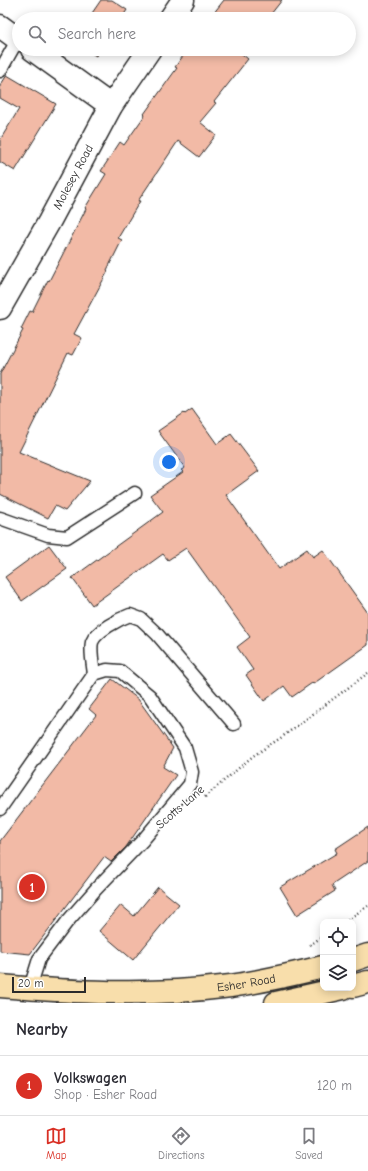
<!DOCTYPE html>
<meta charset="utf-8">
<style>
body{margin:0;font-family:"Comic Neue",sans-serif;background:#f2f2f3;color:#2b2b33}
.controls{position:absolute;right:12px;bottom:12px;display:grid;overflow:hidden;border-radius:8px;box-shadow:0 2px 10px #0003}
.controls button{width:36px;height:36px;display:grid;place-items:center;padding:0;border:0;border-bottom:1px solid #e1e1e2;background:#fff;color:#2b2b33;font:20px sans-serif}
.scale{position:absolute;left:12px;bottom:10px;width:74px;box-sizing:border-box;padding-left:4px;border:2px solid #2b2b2b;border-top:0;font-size:11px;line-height:14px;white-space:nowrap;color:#2b2b2b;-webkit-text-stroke:3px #fff;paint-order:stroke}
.you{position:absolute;left:169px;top:462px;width:14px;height:14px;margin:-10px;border:3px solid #fff;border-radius:50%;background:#1a73e8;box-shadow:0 0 0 6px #1a73e833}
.badge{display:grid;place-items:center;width:26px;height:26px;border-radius:50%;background:#d93025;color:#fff;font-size:13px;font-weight:700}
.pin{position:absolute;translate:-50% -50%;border:2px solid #fff;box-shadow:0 1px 4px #0006}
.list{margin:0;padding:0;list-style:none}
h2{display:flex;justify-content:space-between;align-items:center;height:52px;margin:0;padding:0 16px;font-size:17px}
h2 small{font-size:13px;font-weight:400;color:#7c7c81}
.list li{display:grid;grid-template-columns:26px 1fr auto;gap:12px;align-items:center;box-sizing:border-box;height:60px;padding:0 16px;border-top:1px solid #e1e1e2}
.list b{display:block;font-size:15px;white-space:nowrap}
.list p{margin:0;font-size:13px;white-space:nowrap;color:#7c7c81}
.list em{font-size:13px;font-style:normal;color:#7c7c81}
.icon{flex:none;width:22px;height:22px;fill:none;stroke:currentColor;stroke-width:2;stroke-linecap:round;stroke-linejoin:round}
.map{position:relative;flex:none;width:368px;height:1003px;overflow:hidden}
.search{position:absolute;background:#fff;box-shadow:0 2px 10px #0003;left:12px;right:12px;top:12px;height:44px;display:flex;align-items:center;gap:10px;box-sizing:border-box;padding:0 14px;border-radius:22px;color:#7c7c81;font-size:15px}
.sheet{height:112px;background:#fff}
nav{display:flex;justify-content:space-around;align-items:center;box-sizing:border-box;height:56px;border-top:1px solid #e1e1e2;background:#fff;font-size:11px;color:#7c7c81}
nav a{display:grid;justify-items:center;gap:2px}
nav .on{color:#d93025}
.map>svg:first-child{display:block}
.building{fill:#f2baa6;stroke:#2b2b2b}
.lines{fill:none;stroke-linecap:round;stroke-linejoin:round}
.service-casing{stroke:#2b2b2b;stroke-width:15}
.minor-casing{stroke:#2b2b2b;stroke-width:25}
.tertiary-casing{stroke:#2b2b2b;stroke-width:25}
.primary-casing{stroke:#2b2b2b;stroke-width:25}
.path{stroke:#2b2b2b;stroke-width:2.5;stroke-dasharray:1 3;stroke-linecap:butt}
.service{stroke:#fff;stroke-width:12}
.minor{stroke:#fff;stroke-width:22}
.tertiary{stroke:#fff;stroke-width:22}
.primary{stroke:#f8deab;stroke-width:22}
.labels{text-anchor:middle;stroke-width:3.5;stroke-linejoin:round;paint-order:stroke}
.street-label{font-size:12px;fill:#2b2b2b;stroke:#fff}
</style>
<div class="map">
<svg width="368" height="1003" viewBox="0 0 368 1003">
<rect width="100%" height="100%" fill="#fff"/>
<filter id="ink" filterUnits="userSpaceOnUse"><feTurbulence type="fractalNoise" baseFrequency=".025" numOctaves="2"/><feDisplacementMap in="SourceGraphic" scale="8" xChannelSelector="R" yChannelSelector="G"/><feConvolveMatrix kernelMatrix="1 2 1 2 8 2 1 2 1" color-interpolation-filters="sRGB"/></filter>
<g filter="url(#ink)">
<!-- building -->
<path class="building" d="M101 0H112L127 10 121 19H88Z
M224 0H282L267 19H209Z
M85 49H100L96 56Z
M188 49H236L248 59 214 102 216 103 200 122 216 135 199 157 178 141 138 201H140L118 238 122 240 107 270 108 271 74 334 82 338 73 355 68 353 19 452 90 481 65 511 55 506 48 518 0 494V374L23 330 21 329 30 311 32 312 48 280 49 281 86 209 85 208 106 174 101 171 120 142 124 145 145 115 144 114 177 68 175 67Z
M7 75 56 104 15 171 0 162V140L19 109 0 98V86Z
M192 409 217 444 231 434 259 471 226 495 279 569 307 549 313 557 323 550 368 613V645L313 684 312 683 292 697 284 686 264 701 246 675 253 670 237 647 250 637 186 548 168 560 163 554 92 605 72 578 163 512 150 495 183 472 181 470 185 468 158 431 184 413 185 414Z
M49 545 67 569 22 601 5 577Z
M112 679 138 699 173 748 163 767 176 775 126 847 111 862 104 857 30 954 0 951V841L96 715 89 709Z
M368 827V861L332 885 335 891 297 915 280 887 337 853 335 849Z
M158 887 179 904 133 960 99 931 121 905 134 916Z"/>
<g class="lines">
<defs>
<path id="service" d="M0 71 18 39
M0 518 48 535 67 537 135 493
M94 674C93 666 90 650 92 642 96 631 119 619 130 615L141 619 157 634 234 724
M0 809 94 674 107 670 120 671 150 696 185 748 192 772 190 784 143 840 96 889 67 922 39 959 30 988"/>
<path id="minor" d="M0 26 19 40
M32 49 111 106"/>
<g id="tertiary">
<path d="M170 19 183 0"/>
<path id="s1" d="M0 308 49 222 111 106 150 49"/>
</g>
<g id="primary">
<path d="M353 960 368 955"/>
<path id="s2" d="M0 986C73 992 149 996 222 987 256 983 290 975 323 967"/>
<path d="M353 986 368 982"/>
<path d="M276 1003 343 988"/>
</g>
</defs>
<!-- service casing -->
<use href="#service" class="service-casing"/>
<!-- minor casing -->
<use href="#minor" class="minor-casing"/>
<!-- tertiary casing -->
<use href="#tertiary" class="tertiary-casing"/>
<!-- primary casing -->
<use href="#primary" class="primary-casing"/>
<!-- path -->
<path class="path" d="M205 797 253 756 282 737 368 673
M344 922 368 906
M310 945 323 936"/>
<!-- service -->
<use href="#service" class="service"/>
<!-- minor -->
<use href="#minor" class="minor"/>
<!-- tertiary -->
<use href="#tertiary" class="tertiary"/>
<!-- primary -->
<use href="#primary" class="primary"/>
</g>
</g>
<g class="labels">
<!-- street labels -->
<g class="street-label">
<text dy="4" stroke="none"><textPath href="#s1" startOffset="150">Molesey Road</textPath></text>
<text transform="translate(180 807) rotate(-41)" y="4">Scotts Lane</text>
<text dy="4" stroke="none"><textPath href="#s2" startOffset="247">Esher Road</textPath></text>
</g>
</g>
</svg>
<div class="controls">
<button><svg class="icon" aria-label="locate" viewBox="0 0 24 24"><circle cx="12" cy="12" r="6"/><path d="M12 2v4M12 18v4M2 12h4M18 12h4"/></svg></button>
<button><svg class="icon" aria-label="layers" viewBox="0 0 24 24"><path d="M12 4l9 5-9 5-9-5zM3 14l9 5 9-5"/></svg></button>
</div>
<div class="scale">20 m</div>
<div class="you"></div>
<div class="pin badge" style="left:32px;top:887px">1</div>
<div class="search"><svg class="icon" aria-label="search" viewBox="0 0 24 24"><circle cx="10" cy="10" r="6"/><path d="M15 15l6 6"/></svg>Search here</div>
</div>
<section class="sheet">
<h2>Nearby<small></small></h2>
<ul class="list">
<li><span class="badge">1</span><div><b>Volkswagen</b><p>Shop · Esher Road</p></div><em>120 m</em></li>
</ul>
</section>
<nav>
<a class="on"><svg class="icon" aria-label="map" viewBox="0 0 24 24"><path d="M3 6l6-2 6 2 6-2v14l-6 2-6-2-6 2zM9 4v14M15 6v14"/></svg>Map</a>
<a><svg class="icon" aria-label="directions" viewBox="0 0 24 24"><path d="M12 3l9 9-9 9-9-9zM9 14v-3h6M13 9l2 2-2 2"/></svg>Directions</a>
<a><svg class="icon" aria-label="saved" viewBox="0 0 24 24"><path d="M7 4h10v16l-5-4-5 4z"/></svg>Saved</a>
</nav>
